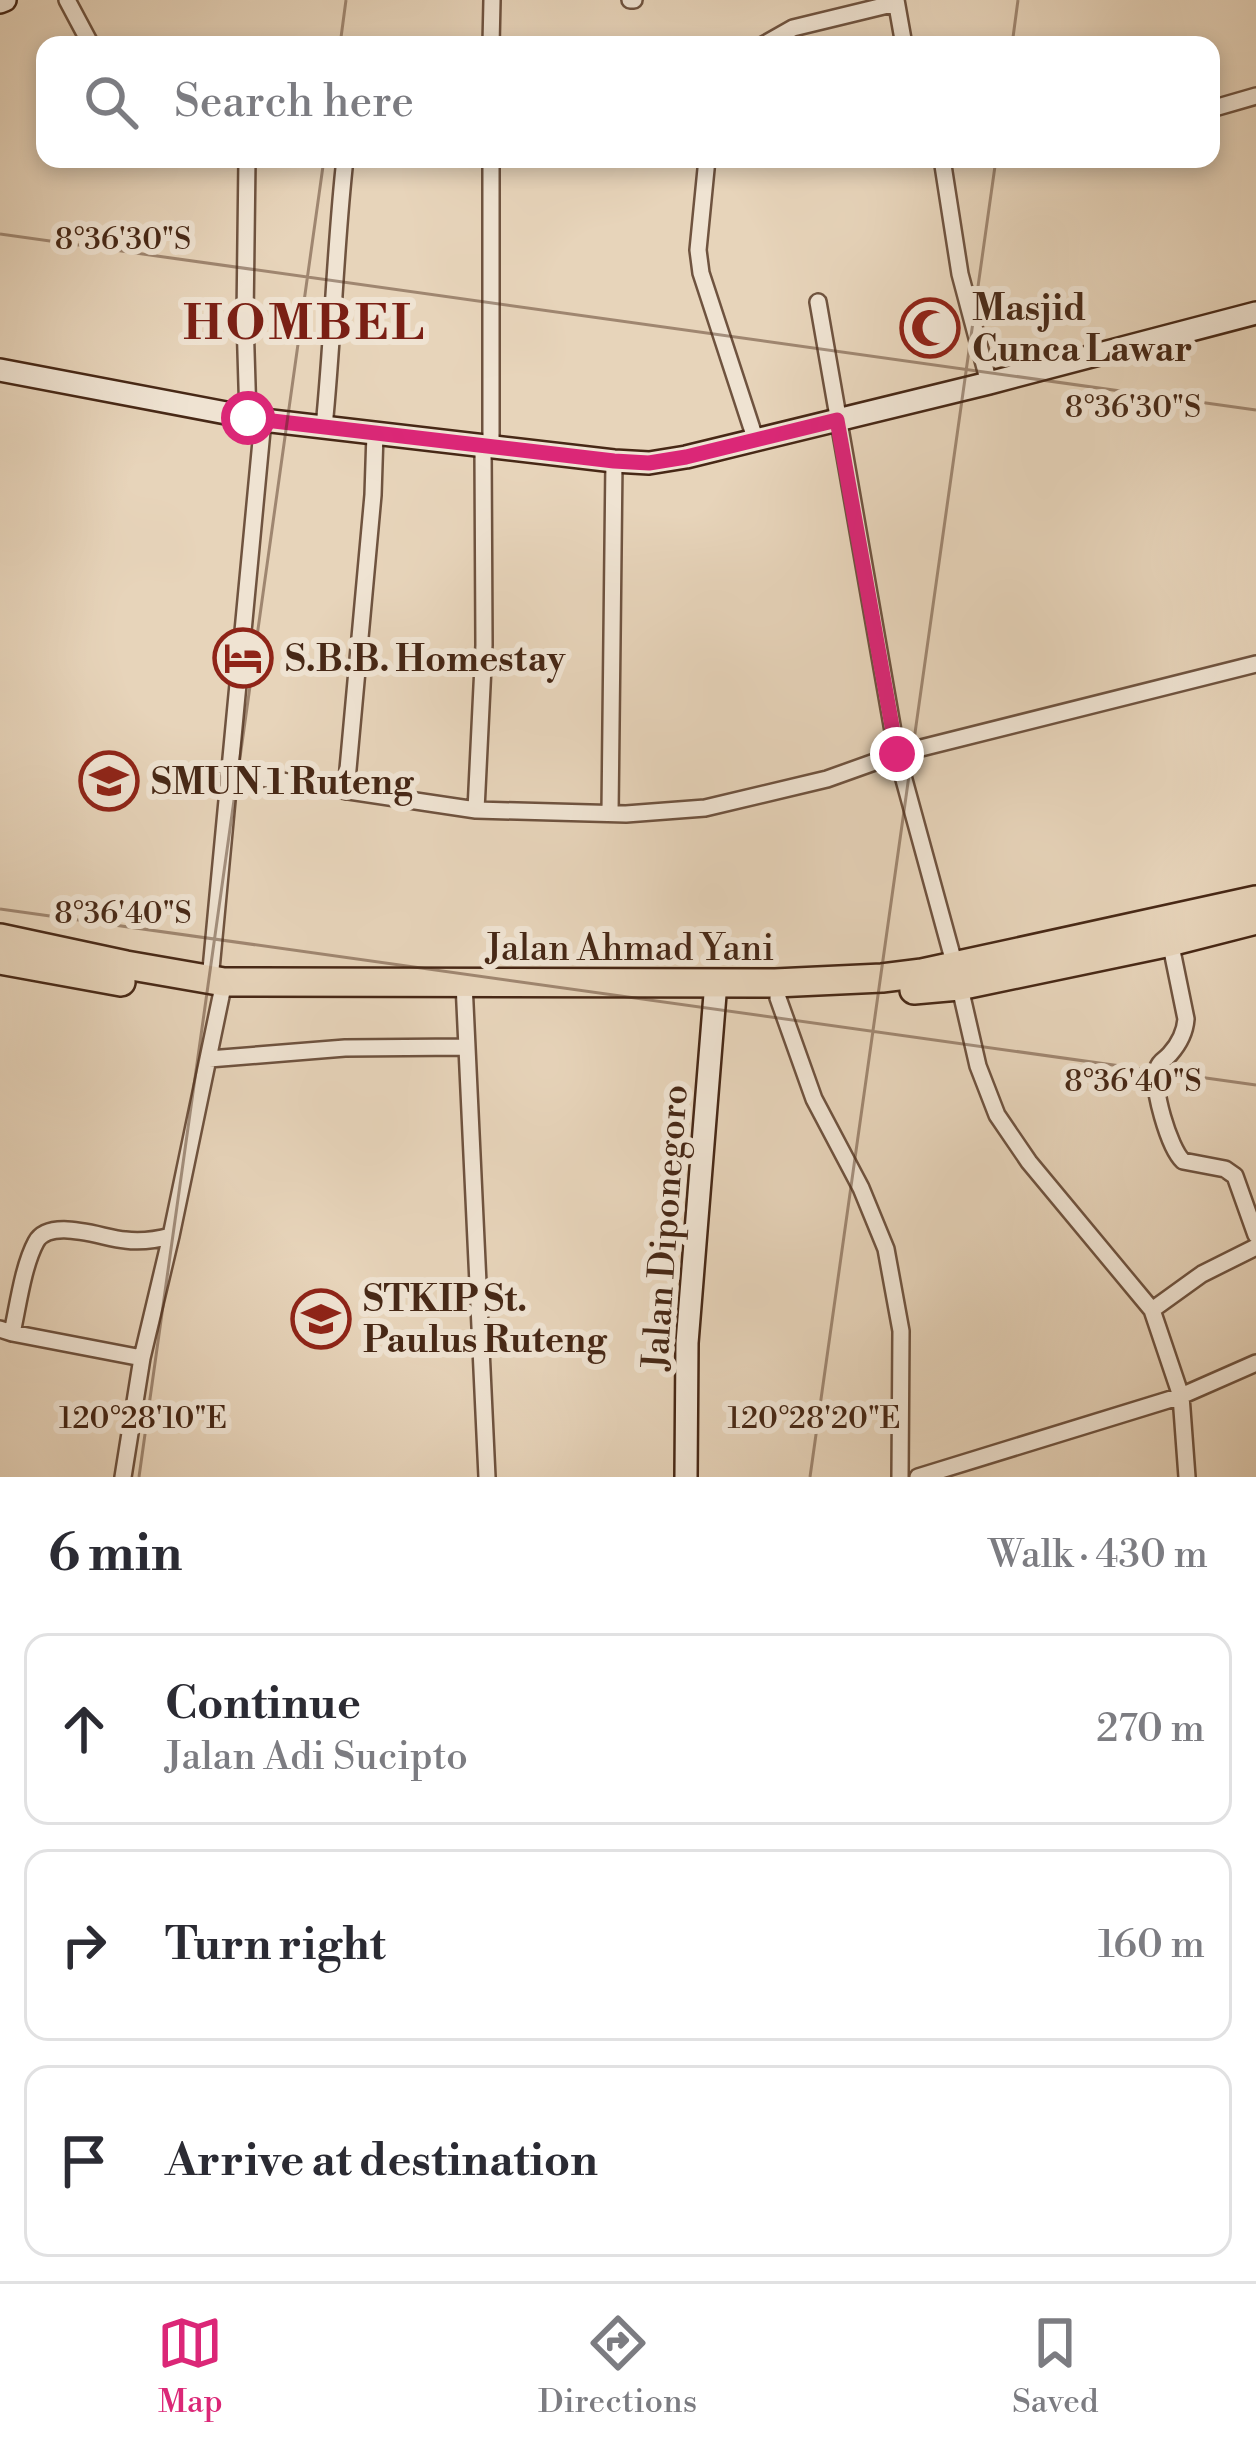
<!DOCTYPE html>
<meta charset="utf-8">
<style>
body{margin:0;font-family:"Libre Bodoni",serif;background:#f7f7f7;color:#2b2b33}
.stop{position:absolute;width:36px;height:36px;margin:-27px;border:9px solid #db2777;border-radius:50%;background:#fff}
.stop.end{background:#db2777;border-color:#fff;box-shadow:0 3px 12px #0008}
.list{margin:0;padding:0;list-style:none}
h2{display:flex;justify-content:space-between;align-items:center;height:156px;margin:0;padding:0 48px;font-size:51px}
h2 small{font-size:39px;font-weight:400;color:#7c7c81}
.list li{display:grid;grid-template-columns:78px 1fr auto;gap:36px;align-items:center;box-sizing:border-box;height:192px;margin:0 24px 24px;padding:0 24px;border:3px solid #e1e1e2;border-radius:24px}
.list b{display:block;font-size:45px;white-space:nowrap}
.list p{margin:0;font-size:39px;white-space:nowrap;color:#7c7c81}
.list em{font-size:39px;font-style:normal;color:#7c7c81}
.icon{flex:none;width:66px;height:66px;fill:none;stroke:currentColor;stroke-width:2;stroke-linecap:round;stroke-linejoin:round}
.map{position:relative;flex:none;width:1256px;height:1477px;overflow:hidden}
.search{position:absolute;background:#fff;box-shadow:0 6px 18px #0003;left:36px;right:36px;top:36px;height:132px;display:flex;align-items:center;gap:30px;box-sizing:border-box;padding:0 42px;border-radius:24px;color:#7c7c81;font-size:45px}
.sheet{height:804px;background:#fff}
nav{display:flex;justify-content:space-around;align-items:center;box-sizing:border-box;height:168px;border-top:3px solid #e1e1e2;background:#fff;font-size:33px;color:#7c7c81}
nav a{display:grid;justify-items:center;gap:6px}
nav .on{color:#db2777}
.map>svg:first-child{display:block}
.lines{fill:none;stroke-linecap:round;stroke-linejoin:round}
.street-casing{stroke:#6f533f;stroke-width:20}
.secondary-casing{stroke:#472816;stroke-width:26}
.highway-casing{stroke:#472816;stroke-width:32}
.street{stroke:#efe3d2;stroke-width:15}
.secondary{stroke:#efe3d2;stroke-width:21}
.highway{stroke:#e7d4ba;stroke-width:27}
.route{stroke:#db2777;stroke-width:15}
.ticks{fill:none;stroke:#472816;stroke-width:3;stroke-opacity:0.45}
.labels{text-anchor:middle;stroke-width:12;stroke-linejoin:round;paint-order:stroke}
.poi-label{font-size:36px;font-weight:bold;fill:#472816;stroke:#efe3d2;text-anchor:start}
.street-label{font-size:36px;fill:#472816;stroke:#efe3d2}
.district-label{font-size:48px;font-weight:bold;letter-spacing:3px;fill:#7a1f14;stroke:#efe3d2}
.ticks-label{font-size:30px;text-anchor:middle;fill:#472816;stroke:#efe3d2;stroke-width:12;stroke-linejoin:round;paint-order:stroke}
</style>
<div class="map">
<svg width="1256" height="1477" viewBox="0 0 1256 1477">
<rect width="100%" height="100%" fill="#e7d4ba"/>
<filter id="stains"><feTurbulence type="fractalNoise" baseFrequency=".00167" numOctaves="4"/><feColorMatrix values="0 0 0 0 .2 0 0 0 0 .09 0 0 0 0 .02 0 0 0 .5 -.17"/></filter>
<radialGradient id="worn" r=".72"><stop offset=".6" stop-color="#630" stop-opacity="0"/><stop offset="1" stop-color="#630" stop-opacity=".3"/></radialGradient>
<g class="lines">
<defs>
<path id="street" d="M67 0 91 45
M630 0H634
M896 0 904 45
M491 45 492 0
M763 45 793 28 896 3
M1211 109 1256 96
M247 159 245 319 248 418
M491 159V447
M707 159 698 250 701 273 755 438
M942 159 960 274 989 383
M818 302 897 754 955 966 978 1066 997 1115 1029 1162 1152 1310 1181 1396 918 1477
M324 427C333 338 335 248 345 159
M228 773 476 810 626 814 705 808 827 779 897 754 1256 664
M346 791 373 495 375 433
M476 810 484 645 483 446
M610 813 614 461
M1169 936 1186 1019C1185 1032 1178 1045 1170 1054 1163 1062 1161 1059 1157 1069 1151 1086 1169 1148 1183 1161L1225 1169 1235 1176 1256 1235
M210 980 263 420
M464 983 487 1477
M778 998 814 1099 861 1188 886 1249 901 1331 900 1477
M209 1059 345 1048 466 1047
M1152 1310 1202 1274 1256 1247
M0 1329 12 1333C18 1306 23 1266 36 1242 50 1217 102 1238 125 1240 140 1242 156 1240 171 1236
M12 1333 142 1358
M123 1477 142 1358 171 1236 224 982
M1187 1477 1181 1396 1256 1363"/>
<path id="secondary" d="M0 2 5 0
M0 370 263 420 614 461 649 463 686 457 989 383 1256 313
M686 1477 687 1343 716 982"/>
<path id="highway" d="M0 938 126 965 224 982 775 983 882 978 922 973 1256 900
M0 960 121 982
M914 990 959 986 1170 942 1256 920"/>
</defs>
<!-- street casing -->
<use href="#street" class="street-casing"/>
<!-- secondary casing -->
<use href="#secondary" class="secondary-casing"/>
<!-- highway casing -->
<use href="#highway" class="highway-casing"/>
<!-- street -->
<use href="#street" class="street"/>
<!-- secondary -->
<use href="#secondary" class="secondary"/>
<!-- highway -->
<use href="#highway" class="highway"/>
</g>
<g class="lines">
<!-- route -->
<path class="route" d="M248 418 614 461 649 463 686 457 837 420 897 754"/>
</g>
<!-- ticks -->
<path class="ticks" d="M340 45 346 0M1012 45 1018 0M0 234 1256 410M0 909 1256 1085M139 1477 324 159M810 1477 996 159"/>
<!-- icons -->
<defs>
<symbol id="mosque-ring" viewBox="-11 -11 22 22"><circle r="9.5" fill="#efe3d2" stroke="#8f2418" stroke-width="1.5"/><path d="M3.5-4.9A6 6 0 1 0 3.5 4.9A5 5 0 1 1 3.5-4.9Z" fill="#8f2418"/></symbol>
<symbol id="hotel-ring" viewBox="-11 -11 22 22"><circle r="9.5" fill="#efe3d2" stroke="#8f2418" stroke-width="1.5"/><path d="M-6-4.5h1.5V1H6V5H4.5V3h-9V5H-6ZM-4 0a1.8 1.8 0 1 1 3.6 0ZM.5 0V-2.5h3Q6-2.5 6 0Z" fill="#8f2418"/></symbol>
<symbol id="school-ring" viewBox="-11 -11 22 22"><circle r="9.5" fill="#efe3d2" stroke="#8f2418" stroke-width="1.5"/><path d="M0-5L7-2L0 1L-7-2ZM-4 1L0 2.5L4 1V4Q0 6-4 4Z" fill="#8f2418"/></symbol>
</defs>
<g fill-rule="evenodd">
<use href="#mosque-ring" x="897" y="295" width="66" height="66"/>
<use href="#hotel-ring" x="210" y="625" width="66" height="66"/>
<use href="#school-ring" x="76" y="748" width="66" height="66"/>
<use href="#school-ring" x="288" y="1286" width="66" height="66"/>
</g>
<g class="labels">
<!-- poi labels -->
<g class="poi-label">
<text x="972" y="320">Masjid<tspan x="972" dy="41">Cunca Lawar</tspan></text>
<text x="285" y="671">S.B.B. Homestay</text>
<text x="151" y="794">SMUN 1 Ruteng</text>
<text x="363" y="1311">STKIP St.<tspan x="363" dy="41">Paulus Ruteng</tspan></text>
</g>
<!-- street labels -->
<g class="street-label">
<text x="630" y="960">Jalan Ahmad Yani</text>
<text transform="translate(664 1227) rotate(-86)" y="13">Jalan Diponegoro</text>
</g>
<!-- district labels -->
<g class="district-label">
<text x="305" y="339">HOMBEL</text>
</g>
</g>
<g class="ticks-label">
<text x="123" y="249">8°36'30"S</text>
<text x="1133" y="417">8°36'30"S</text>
<text x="123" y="923">8°36'40"S</text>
<text x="1133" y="1091">8°36'40"S</text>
<text x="143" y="1428">120°28'10"E</text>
<text x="814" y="1428">120°28'20"E</text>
</g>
<rect width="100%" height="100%" filter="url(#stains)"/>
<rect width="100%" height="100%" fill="url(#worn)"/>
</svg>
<div class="stop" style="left:248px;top:418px"></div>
<div class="stop end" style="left:897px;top:754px"></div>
<div class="search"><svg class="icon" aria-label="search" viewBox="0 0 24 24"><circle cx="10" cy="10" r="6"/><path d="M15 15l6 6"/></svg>Search here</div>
</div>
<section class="sheet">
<h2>6 min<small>Walk · 430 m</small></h2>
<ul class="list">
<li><svg class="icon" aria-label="ahead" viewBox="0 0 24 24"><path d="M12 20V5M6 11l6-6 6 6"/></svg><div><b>Continue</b><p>Jalan Adi Sucipto</p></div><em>270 m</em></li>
<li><svg class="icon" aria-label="right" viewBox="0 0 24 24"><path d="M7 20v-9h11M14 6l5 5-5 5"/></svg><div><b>Turn right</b></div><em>160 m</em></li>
<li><svg class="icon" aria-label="arrive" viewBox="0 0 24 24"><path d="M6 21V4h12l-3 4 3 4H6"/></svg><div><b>Arrive at destination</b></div></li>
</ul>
</section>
<nav>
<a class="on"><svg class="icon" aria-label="map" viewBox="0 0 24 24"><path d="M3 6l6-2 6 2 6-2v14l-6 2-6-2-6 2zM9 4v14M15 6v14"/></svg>Map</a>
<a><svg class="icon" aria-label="directions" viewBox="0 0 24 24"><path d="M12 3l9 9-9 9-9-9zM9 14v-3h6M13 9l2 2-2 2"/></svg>Directions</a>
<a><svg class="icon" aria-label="saved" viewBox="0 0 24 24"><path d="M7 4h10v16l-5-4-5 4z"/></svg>Saved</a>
</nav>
